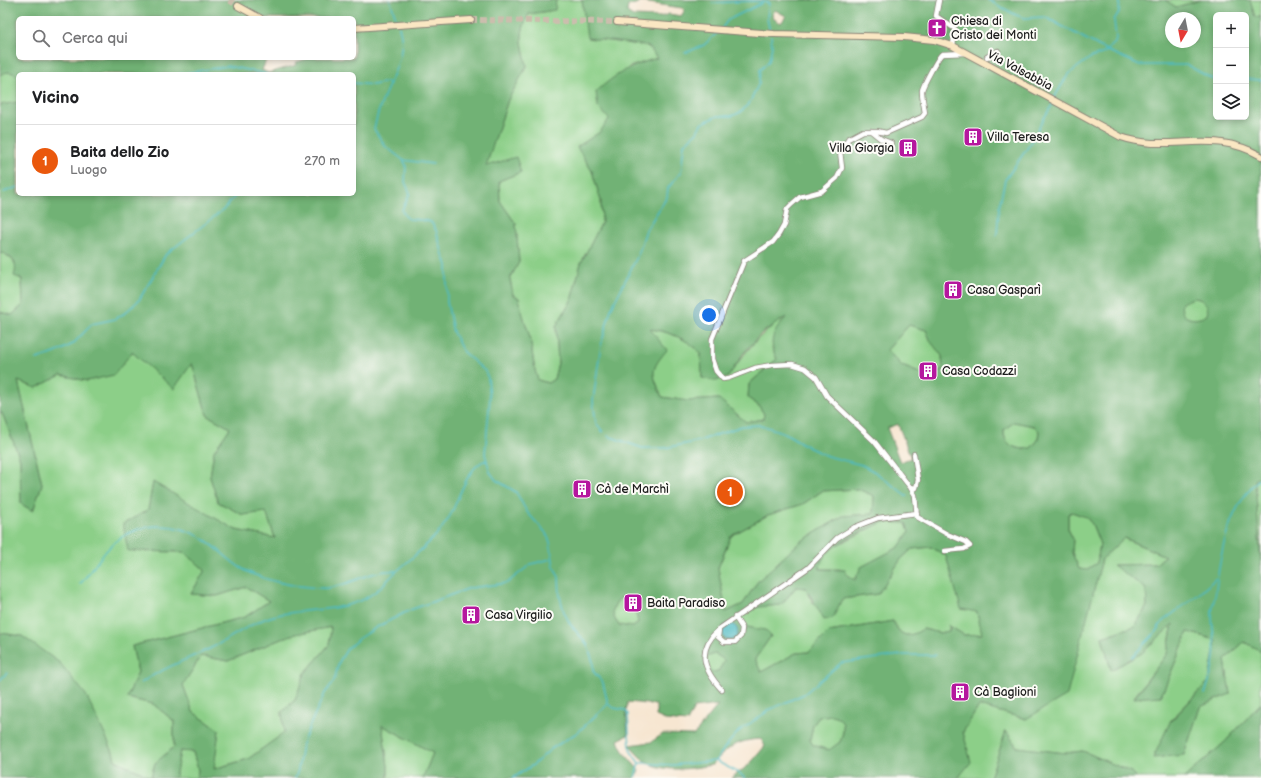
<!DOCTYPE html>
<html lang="it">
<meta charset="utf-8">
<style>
body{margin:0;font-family:"Balsamiq Sans",sans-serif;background:#f2f2f2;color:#202124}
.controls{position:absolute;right:12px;top:12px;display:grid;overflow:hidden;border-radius:6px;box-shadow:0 2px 6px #0003}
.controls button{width:36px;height:36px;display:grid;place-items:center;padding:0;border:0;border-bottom:1px solid #e0e0e0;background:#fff;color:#202124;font:20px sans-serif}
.compass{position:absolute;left:1165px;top:12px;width:36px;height:36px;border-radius:50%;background:#fff;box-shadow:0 2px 6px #0003;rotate:190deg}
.you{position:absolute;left:709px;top:315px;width:14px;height:14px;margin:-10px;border:3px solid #fff;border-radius:50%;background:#1a73e8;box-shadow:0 0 0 6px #1a73e833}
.badge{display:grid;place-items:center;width:26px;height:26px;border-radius:50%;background:#ea580c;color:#fff;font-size:13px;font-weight:700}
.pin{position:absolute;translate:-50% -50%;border:2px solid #fff;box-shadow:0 1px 4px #0006}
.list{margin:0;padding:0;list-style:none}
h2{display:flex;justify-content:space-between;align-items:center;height:52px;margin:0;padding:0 16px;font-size:17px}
h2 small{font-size:13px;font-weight:400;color:#757577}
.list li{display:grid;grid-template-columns:26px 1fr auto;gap:12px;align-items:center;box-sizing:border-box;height:72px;padding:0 16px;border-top:1px solid #e0e0e0}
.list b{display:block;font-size:15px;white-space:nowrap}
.list p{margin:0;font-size:13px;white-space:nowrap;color:#757577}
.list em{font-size:13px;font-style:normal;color:#757577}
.icon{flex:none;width:22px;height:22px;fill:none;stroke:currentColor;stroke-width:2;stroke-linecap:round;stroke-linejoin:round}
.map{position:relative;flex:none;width:1261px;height:778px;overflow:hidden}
.search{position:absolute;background:#fff;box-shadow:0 2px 6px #0003;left:16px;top:16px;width:340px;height:44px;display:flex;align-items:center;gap:10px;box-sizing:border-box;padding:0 14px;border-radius:6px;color:#757577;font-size:15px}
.panel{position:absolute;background:#fff;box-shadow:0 2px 6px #0003;left:16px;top:72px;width:340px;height:124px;border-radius:6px}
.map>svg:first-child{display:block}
.green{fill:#8ccf88;stroke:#547652}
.forest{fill:#71b274;stroke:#466748;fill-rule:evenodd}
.water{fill:#4cbac2;stroke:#346b6f}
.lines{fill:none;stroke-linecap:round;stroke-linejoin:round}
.stream{stroke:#4cbac2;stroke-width:1.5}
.secondary-tunnel{stroke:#cbbead;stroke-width:6;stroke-dasharray:6 3;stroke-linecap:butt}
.street-casing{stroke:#8a8176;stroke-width:6}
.secondary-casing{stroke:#8a8176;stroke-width:8}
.street{stroke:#fff;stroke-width:4.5}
.secondary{stroke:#fae7c3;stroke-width:6}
.labels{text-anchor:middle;stroke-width:4;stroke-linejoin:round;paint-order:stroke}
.poi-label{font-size:12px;fill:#1c1c1c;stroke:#fdfcf7;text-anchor:start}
.street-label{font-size:12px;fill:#1c1c1c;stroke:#fdfcf7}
</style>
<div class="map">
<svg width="1261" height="778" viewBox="0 0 1261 778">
<rect width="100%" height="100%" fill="#fdfcf7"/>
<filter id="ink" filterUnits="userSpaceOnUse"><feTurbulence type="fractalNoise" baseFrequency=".025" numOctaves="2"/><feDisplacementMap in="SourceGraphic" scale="8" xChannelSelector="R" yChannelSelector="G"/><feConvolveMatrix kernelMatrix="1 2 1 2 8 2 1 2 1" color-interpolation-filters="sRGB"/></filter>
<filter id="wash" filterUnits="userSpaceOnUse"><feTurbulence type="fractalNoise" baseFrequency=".012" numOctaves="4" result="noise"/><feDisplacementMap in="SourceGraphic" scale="16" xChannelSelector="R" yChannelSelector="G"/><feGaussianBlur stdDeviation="0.9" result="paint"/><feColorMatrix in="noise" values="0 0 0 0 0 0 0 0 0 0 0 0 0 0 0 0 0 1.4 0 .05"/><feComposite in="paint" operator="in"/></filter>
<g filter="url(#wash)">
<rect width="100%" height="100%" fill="#f7e6d1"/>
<!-- green -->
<path class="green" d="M556 0H582L588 38 648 46 657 58 629 67 598 107 610 119 600 132 577 147 592 171 601 201 602 222 581 263 571 301 556 326 558 363 554 379 548 383 538 380C532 364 533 347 528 331 524 319 521 310 519 298L513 295 510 279 519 262 516 224 500 201 499 181 521 172 486 166 508 100 527 66C522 44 518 34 529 14L554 10Z
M1165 0H1201L1176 7Z
M1250 0H1261V17H1255Z
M935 20 951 29 952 30 950 35 939 39 929 33Z
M5 72 15 73 18 77V102L0 105V75Z
M3 253C24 265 22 284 23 305L12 315 0 312V254Z
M1193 298C1203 298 1210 305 1208 315 1196 322 1178 320 1182 303Z
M787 315 772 348 777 359 749 384 748 398 759 406 764 414 763 419 746 422 718 399 688 401 662 397 653 374 656 363 649 329C668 331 688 339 701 353L702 378 728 377C747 349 759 335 787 315Z
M909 325 926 330 931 341 942 356 943 369 929 377 902 366 887 350Z
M132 352 192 363 207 415 230 428 214 451 210 477 218 502 243 515 266 512 275 538 236 530 153 483 148 510 123 524 129 551 184 552 205 570 191 594 217 596 246 587 269 601 245 617 132 646 138 672 127 698 153 704 174 721V748L155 763 151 777 115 760 113 752 103 733 27 641 22 636 0 633V413H2L20 459 21 504 33 511 42 484 18 381 36 388 61 375 87 381Z
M1014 422 1034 426 1039 430 1038 440 1031 448C1017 451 1003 445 1004 430Z
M1261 476V565L1255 480Z
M858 489 874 496 873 514 843 516 800 542 758 581 743 604 726 612 718 568 731 536 768 515 803 504 822 491Z
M1072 512 1086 517 1092 524 1100 544 1097 563 1086 570 1079 569 1072 553 1073 539 1068 529V514Z
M883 522 906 523 909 532 899 547 862 567 855 580 840 569H820V562L831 548Z
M1123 538 1165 556 1156 564 1114 565 1146 589 1147 606 1135 626 1102 637 1111 670 1142 653 1173 623 1167 654 1134 697 1161 696 1188 632 1216 640 1209 681 1170 721 1184 755 1200 707 1230 694 1225 659 1244 642 1261 651V703L1225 742 1184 778H1137L1133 773 1083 751 1065 753 1017 747 1006 731 990 778H958L970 762 963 732 979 706 1026 719 1085 623 1102 559Z
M932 547 946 556 949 566 977 612 983 634 964 635 949 626V631L940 633 924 629C908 638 901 638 893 621L829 632 809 652 796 653 761 672 755 659 771 636 765 630 747 627 741 617 757 607 781 605 796 587 806 588 813 603 878 594 901 559 912 549Z
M620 598H624L637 616 638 623 633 627 619 625C611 616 611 607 620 598Z
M331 627 329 645 305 673 295 700 282 712 284 733 248 759 213 769 219 730 193 712 183 685 201 656 228 661 291 635Z
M715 654 724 659V662L718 671 712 672 708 668 706 657Z
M830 715C846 716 845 730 840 742L829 751 813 745 810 740 813 725 819 717Z
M382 725 433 753 424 775 420 778H388V766Z
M180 751 193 752 198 770 197 778H175Z"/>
<!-- forest -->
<path class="forest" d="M0 0H556L555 10 529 14C518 34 522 44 527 66L508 100 486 166 516 157 521 172 499 181 500 201 516 224 519 262 510 279 513 295 519 298C521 310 524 319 528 331 533 347 532 364 538 380L548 383 554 379 558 363 556 326 571 301 581 263 602 222 601 201 592 171 577 147 600 132 609 119 598 107 596 92C616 73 631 66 657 58L648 46 587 38 582 0H1165L1176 7 1201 0H1250L1255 17H1261V476L1255 480 1261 565V651L1244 642 1225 659 1230 694 1200 707 1184 755 1153 758 1170 722 1209 681 1216 640 1188 632 1161 696 1134 698 1167 654 1173 624 1142 653 1111 670 1102 637 1135 626 1147 606 1146 589 1113 565 1156 564 1165 556 1124 538 1102 559 1067 695 1026 719 979 706 963 732 971 762 958 778H731L749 765 765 746 761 739C737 740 727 748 712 765 681 770 650 776 630 745L651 742 663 734 694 735 718 705 694 708 687 722 665 720 656 716V705L628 702 626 711 628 735 618 740C622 754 631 759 639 771L634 778H420L424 775 433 753 382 725 388 766V778H197L198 770 193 752 180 751 175 778H0V633L22 636 60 663 86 695 113 752 115 760 151 777 155 763 174 747V721L153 704 127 698 138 672 132 646 245 617 269 601 246 587 217 596 191 594 205 570 184 552 128 551 123 524 148 510 153 482 236 530 275 538 266 512 243 515 218 502 210 477 214 451 230 428 207 415 192 363 174 389 132 352 114 375 87 381 61 375 36 388 18 381 42 484 33 511 21 504 20 459 2 413H0V312L12 315 23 305 22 279 14 276C18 263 14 259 3 253L0 254V105L18 102V194H354V74H18V77C13 71 6 71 0 75ZM642 2 682 8 685 10 681 16 669 14 660 17 633 16 627 12 628 6ZM775 10 786 16 781 23 774 19 772 15ZM1216 15H1246V117H1216ZM18 18H354V58H311L296 62 297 64 293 66 268 73 262 70 267 58H18ZM1171 18H1195V42H1171ZM935 20 951 29 952 30 948 37 942 34 939 39 929 33ZM1193 298C1203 298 1210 305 1207 315 1196 322 1178 320 1182 303ZM786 317C774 332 767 340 777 359L749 384 748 398 759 406 764 414 763 419 746 422 719 399 688 401 662 397C652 373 649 371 667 350L650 329C668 331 688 339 701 353L702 378 716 381 728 377 743 354 762 333ZM909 325 926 330 931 342 942 356 943 369 929 377 902 366 887 350ZM1014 422 1034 426 1039 431 1038 440 1031 448C1017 451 1003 445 1004 430ZM898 424 911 458 900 462 887 428ZM858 489 874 496 873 514 843 516 800 542 758 581 743 604 726 612 718 568 731 536 768 515 803 504 822 491ZM1072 512 1086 517 1092 524 1100 544 1097 563 1086 570 1079 569 1072 553 1073 539 1068 529V514ZM883 522 906 523 909 532 899 547 861 567 855 580 847 575 845 570 820 569C820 546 865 531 883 522ZM931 547 946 556 961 609 977 612 982 634 964 635 948 625 950 628 949 631 940 633 923 629C908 638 901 638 893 621L829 632 809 652 796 653 761 672 755 659 771 636 765 630 747 627 741 617 757 607 781 605 796 587 806 588 824 620 833 618 842 599 878 594 901 559 912 549ZM620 598H624L637 616 638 623 633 627 619 625C611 616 611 607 620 598ZM331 627 329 645 305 673 295 700 282 712 284 733 248 759 214 769 219 730 193 712 183 685 201 656 228 661 291 635ZM715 654 723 659 724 662 718 671 713 672 708 668 706 657ZM830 715C846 716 845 730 840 742L829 750 813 745 810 740 813 725 819 717Z
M1261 703V778H1184L1225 742Z
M1006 731 1017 747 1065 753 1083 751 1133 773 1137 778H990Z"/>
<!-- water -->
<path class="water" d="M722 632a8 8 0 1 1 16 0a8 8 0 1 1-16 0Z"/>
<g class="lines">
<!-- stream -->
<path class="stream" d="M390 0 398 24
M988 0 1016 15 1025 18 1045 17 1106 50 1140 65H1187L1216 81
M712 3 752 1 764 2
M399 27C408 52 392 76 383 99 379 109 376 119 374 129L385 146 403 160 406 165 405 182 410 193 402 210 405 216 409 219 422 220 431 222 436 230 443 255 447 265V302L453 332 463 352 485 371 488 378 490 398 485 454 490 472 496 480 516 492 527 512 546 533 550 542 554 567 559 577 560 597 564 612 570 624 587 644 593 662V671L603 683 608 704 614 708 625 710 628 714 630 750 639 763 635 778
M722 28 728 20 764 2 769 3 767 18 770 32
M685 53 704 45 718 32
M179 74 228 66 267 74
M1246 79 1261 80
M354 83 373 85 387 82 390 84
M1054 98 1066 78 1070 73 1090 58 1104 53 1115 43 1116 38 1114 20 1119 12 1120 0
M403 160 433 164
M4 192 18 187
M997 235 999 207 1005 180 1035 137 1041 123 1054 102
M37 359 55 353 73 344 92 324 115 319 125 313 139 300 166 254 223 210 237 194
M603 432 596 423 593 401 601 345 611 309 638 255 646 230 667 197 668 188 681 172 684 144 697 132 701 124 717 116H732L741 112 750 102 759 83 760 70 769 61 772 46 771 36
M608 436 642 448H665L699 441 742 426 761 425 785 433 810 448 827 456 862 465 875 472 907 496
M80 584C92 571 101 554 115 542 141 521 177 521 205 540 218 548 228 560 241 568 257 578 274 582 292 585 297 586 325 589 328 588 351 585 372 569 396 571
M1132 657 1154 634 1163 621 1199 594 1216 578
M0 680 7 673
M141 683C162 668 186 660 209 649 230 639 248 624 270 617 304 606 345 615 375 592 383 586 390 577 397 571 417 553 438 538 451 514 458 500 469 463 487 460
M1205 694C1209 682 1213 670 1214 656 1216 642 1212 628 1212 614 1212 606 1215 597 1216 590 1221 548 1229 506 1261 477
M716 761 725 747 739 731 771 709 804 694 841 663 901 655H935
M640 763 673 765 716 761 739 773 745 778
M295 778 298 770 302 744 314 716 325 693 334 681 339 662 347 649 358 639 377 627 410 610 470 588 507 583 531 564 551 559
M513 778 533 765 551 749 578 732 607 705"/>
</g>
</g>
<g filter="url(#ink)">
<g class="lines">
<!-- secondary-tunnel -->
<path class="secondary-tunnel" d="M229 0 238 6
M471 20 617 22"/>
<defs>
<path id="street" d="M939 0 936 16 955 29 953 46
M987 57 998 51
M871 131 881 139 891 143 889 148 882 147
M910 487 916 488 918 480 914 454
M945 551 964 549 970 546 966 542 947 534 917 517 915 495 910 487 874 441 827 396 816 377 805 368 792 364 772 365 755 368 729 378 723 379 716 371 712 359V339L744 261 773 242 779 234 784 225 787 209 792 204 800 197 822 191 837 178 842 168 840 151 848 139 863 131H877L886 133 922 117 925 113C924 106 922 97 922 91 922 87 938 57 942 54L967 53
M735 617 742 628 741 636 735 642H724L718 637 719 629 808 568 837 538 855 527 878 518 917 513
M719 629C696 651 703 669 722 690"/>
<path id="secondary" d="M238 6 260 18
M617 22 774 34 904 37 934 40 953 46 1121 137C1170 154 1210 127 1261 156
M354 28 471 20"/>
</defs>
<!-- street casing -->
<use href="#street" class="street-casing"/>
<!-- secondary casing -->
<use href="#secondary" class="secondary-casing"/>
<!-- street -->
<use href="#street" class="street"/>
<!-- secondary -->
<use href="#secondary" class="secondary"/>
</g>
</g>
<!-- icons -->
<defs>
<symbol id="church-square" viewBox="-11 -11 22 22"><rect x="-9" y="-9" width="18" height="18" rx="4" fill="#b5179e" stroke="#fdfcf7"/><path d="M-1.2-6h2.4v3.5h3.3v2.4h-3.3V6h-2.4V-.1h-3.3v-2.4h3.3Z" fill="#fff"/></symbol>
<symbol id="building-square" viewBox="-11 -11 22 22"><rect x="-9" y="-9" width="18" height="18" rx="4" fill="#b5179e" stroke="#fdfcf7"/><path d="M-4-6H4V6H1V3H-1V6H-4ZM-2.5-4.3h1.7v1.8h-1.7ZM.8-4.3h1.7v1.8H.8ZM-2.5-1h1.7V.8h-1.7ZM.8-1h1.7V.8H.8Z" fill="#fff"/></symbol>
</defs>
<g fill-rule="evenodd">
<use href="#church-square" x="926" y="17" width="22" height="22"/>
<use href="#building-square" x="962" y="126" width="22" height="22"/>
<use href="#building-square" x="897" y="137" width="22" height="22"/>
<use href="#building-square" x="942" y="279" width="22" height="22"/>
<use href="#building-square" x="917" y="360" width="22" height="22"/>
<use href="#building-square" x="571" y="478" width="22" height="22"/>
<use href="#building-square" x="622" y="592" width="22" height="22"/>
<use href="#building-square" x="460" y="604" width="22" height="22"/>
<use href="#building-square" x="949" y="681" width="22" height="22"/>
</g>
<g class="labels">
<!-- poi labels -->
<g class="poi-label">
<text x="951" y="25">Chiesa di<tspan x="951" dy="14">Cristo dei Monti</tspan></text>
<text x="987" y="141">Villa Teresa</text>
<text x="894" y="152" text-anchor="end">Villa Giorgia</text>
<text x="967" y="294">Casa Gasparì</text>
<text x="942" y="375">Casa Codazzi</text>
<text x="596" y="493">Cà de Marchì</text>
<text x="647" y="607">Baita Paradiso</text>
<text x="485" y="619">Casa Virgilio</text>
<text x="974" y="696">Cà Baglioni</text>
</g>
<!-- street labels -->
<g class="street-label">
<text transform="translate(1020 70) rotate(28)" y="4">Via Valsabbia</text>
</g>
</g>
</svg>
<div class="controls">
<button>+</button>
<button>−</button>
<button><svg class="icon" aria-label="layers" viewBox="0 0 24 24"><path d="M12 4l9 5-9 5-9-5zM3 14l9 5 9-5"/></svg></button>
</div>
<svg class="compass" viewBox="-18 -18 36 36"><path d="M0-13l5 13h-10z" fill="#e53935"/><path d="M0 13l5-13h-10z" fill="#757577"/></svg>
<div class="you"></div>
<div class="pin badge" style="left:730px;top:492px">1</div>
<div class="search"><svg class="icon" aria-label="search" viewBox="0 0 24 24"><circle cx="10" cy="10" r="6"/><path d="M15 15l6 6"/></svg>Cerca qui</div>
<section class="panel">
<h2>Vicino<small></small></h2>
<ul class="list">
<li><span class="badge">1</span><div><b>Baita dello Zio</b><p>Luogo</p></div><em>270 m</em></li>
</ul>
</section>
</div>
